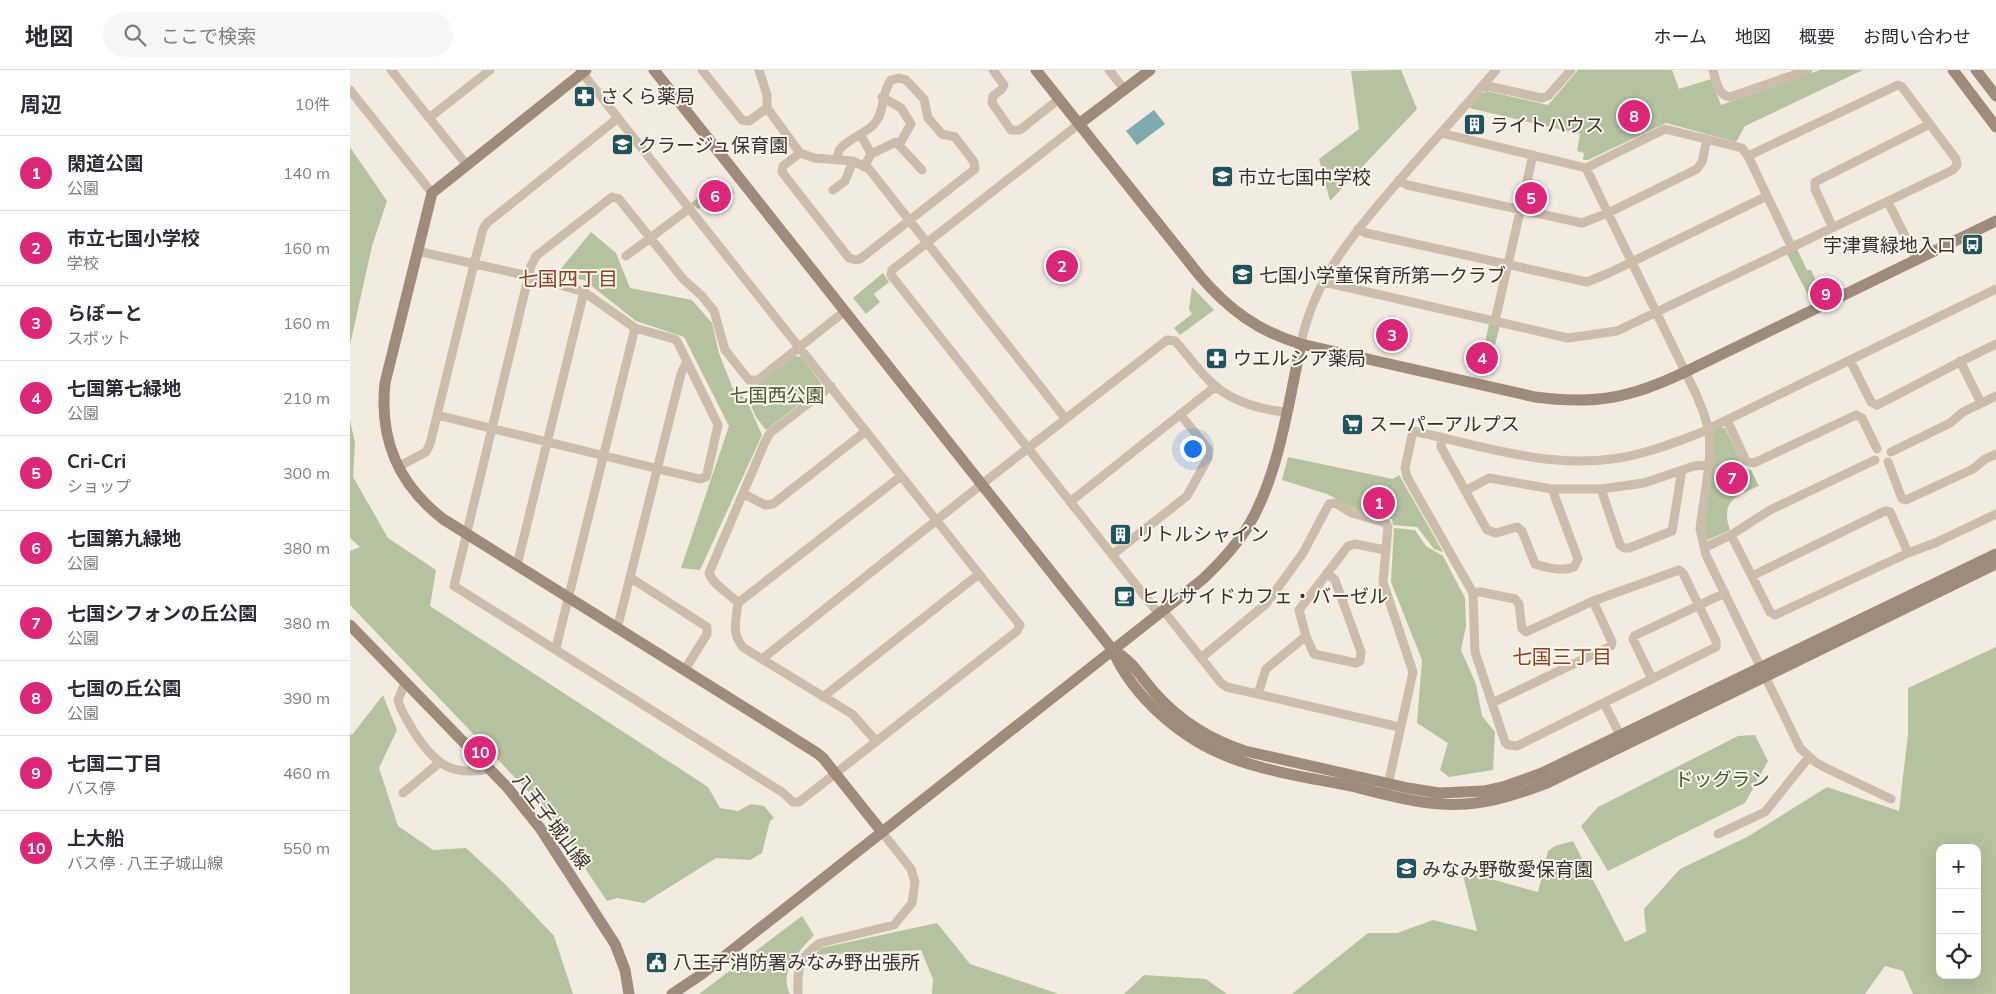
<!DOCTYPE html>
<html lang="ja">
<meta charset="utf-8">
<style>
body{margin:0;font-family:Mulish,"Noto Sans JP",sans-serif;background:#f7f7f7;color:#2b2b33}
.controls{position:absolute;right:15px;bottom:15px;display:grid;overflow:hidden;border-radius:10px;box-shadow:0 5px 20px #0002}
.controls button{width:45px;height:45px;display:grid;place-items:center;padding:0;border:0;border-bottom:1px solid #e1e1e2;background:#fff;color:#2b2b33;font:25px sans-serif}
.you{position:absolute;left:842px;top:378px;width:18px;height:18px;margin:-12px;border:4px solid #fff;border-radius:50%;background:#1a73e8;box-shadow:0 0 0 8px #1a73e833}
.badge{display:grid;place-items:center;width:32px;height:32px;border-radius:50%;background:#db2777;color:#fff;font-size:16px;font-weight:700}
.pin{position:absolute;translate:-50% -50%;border:2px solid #fff;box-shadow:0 1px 5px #0006}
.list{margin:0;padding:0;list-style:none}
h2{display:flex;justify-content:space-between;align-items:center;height:65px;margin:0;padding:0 20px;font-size:21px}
h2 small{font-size:16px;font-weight:400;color:#7c7c81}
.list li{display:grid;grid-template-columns:32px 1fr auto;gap:15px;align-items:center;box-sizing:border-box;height:75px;padding:0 20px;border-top:1px solid #e1e1e2}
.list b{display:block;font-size:19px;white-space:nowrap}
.list p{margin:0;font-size:16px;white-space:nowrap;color:#7c7c81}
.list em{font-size:16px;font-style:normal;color:#7c7c81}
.icon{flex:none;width:28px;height:28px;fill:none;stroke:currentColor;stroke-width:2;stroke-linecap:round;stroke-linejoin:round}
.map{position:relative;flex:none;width:1646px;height:924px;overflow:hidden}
header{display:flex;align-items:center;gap:30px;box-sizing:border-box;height:70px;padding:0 25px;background:#fff;border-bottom:1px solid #e1e1e2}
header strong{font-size:24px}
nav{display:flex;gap:28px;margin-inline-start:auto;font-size:18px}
.search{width:350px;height:45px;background:#f7f7f7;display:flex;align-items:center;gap:12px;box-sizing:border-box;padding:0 18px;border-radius:28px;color:#7c7c81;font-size:19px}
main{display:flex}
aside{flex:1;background:#fff}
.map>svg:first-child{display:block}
.green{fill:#b4c29f;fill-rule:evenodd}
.water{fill:#7eabb0}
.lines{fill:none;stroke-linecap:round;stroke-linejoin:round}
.street{stroke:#cbbcab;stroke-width:9}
.secondary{stroke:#9f8b7c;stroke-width:11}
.labels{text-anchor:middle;stroke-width:4;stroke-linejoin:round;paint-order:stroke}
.poi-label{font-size:19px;fill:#39302a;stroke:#faf5ec;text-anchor:start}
.park-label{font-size:19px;fill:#45572e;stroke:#faf5ec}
.street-label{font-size:19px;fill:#39302a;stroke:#faf5ec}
.neighbourhood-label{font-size:20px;fill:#884224;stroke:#faf5ec}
</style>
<header>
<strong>地図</strong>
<div class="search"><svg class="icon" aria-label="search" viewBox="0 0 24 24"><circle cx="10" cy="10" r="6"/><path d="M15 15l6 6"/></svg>ここで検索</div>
<nav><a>ホーム</a><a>地図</a><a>概要</a><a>お問い合わせ</a></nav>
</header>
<main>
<aside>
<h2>周辺<small>10件</small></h2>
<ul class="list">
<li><span class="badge">1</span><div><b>閑道公園</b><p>公園</p></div><em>140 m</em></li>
<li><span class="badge">2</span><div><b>市立七国小学校</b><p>学校</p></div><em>160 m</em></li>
<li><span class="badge">3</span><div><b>らぽーと</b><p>スポット</p></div><em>160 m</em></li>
<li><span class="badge">4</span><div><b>七国第七緑地</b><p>公園</p></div><em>210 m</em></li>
<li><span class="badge">5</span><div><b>Cri-Cri</b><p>ショップ</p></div><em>300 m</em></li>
<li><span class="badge">6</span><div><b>七国第九緑地</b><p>公園</p></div><em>380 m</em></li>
<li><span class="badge">7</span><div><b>七国シフォンの丘公園</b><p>公園</p></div><em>380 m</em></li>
<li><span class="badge">8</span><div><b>七国の丘公園</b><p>公園</p></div><em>390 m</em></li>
<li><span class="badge">9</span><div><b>七国二丁目</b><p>バス停</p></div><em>460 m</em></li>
<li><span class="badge">10</span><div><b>上大船</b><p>バス停 · 八王子城山線</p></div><em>550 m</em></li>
</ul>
</aside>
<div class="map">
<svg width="1646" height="924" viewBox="0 0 1646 924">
<rect width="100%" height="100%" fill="#f3ebdf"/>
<!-- green -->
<path class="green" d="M1051 0 1067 39 980 131 969 89 1009 59 1001 1Z
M1228 0H1322L1329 19 1361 9 1371 35 1470 0H1513L1395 56 1386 72 1316 53 1238 90H1233L1234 83 1227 81 1230 64 1119 38 1132 23 1137 21 1198 35Z
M0 77 37 131 22 176 0 275Z
M372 109 385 123 368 135 363 129 348 139 341 133Z
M241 162 266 183 280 218 342 230 362 253 369 283 383 319 396 329 412 365 350 500 331 498 379 356 334 267 286 251 234 210 205 206Z
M1447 179 1457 200H1461L1471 221 1459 227 1437 184Z
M533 203 539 212 524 224 530 232 516 244 503 228Z
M842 217 864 240 830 265 824 258 842 244 839 239Z
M1139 254 1150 255 1138 303 1119 298 1124 276 1134 277Z
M445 286 451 287 471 313 470 318 416 360 406 347 398 329 401 320Z
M0 350 5 373 3 407 38 468 86 500 80 536 358 717 370 738 388 741 401 734 414 736 424 748 420 751 412 783 400 790 366 788 294 833 267 828 257 831 207 756 177 720 0 535V481L10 477 0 468Z
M1371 357 1375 358 1394 397 1401 400 1409 416C1386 426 1370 431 1380 460L1358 470 1354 464 1362 364 1365 359Z
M938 387 1043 409 1049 405 1093 482 1084 479 1067 457 1043 455 1042 449 1009 441 977 424 932 410Z
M1044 458 1065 460 1076 476 1093 486 1115 528 1116 556 1111 580 1126 614 1132 646 1145 662 1143 700 1099 707 1090 700 1098 673 1067 653 1072 590 1041 512Z
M1646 577V924H1563L1553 901 1535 896 1515 924H942L1018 863H1047L1083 850 1127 861 1112 801 1188 822 1198 781 1205 776 1223 771 1275 872 1296 862 1294 839 1330 799 1397 767 1477 717 1549 741 1558 664V618ZM1590 778H1627V905H1590Z
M33 625 47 660 29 698 48 756 83 780 116 778 154 813 204 866 223 924H0V664L2 665Z
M1405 665 1418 691 1395 733 1258 801 1231 756 1248 737 1388 666Z
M452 846 464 865C450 880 428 902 440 924H349Z
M587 853 620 894 709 924H582L583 909 571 880 464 885 471 878Z
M794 905 856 909 877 924H774Z"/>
<!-- water -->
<path class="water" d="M804 40 815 54 787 75 776 61Z"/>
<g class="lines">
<!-- street -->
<path class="street" d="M41 0 116 94
M230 0C312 105 396 210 479 315 543 395 606 476 670 555L667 561 449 732H443L432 722 104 516 181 196 186 186 262 127 269 129 334 210 351 225 364 241 375 280 399 310H408L495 241
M352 0 392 50 399 51 417 38
M409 0 417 25V38L450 83 464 88 503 91 519 99 715 348
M643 0 654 15 652 19 643 26 642 33 661 60H670L709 29
M759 0 775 20
M1363 0C1366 10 1368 26 1380 27L1458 0
M1133 15 1192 28 1198 26 1221 0
M0 20 82 123
M532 27 551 38 561 54 549 75
M79 48 140 0
M729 54 542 200 541 205 809 544
M1091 63 1236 98 1315 59 1392 78 1398 86 1442 178
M511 65 521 84 514 97
M450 83 433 96 432 102 499 188 506 190 510 189 625 99 624 92 605 67 592 64 578 48 574 29 556 10 549 8 541 10C530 25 536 39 525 53 516 64 497 69 490 79 488 81 488 87 487 90
M521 84 546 72 572 100
M1236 98 1346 324C1351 335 1355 346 1358 357 1364 386 1353 429 1350 459L1356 485 1450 678 1465 692 1476 698 1541 729
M1049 110 1057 115 1232 153 1258 143 1347 99 1352 92 1357 69
M483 120 495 111 503 91
M1538 132 1567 190
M1483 158 1465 119V112L1580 54
M1008 159 1016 163 1237 212 1259 203 1417 126
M67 181 179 206 234 222 285 258 324 269 327 271 368 355 357 404 356 407 350 409 87 345
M276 186 340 138
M974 212 1218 268 1267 261 1603 100 1607 95 1606 89 1552 17 1548 15 1398 86
M1145 251 1183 85
M951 274C964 204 1015 150 1060 98 1089 65 1118 33 1146 0
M1500 290 1521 332 1527 335C1567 315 1606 293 1646 274
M1610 291 1631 333
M481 316 420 363 415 372 359 503C363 515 379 523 388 533 386 551 381 565 394 578L502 644 526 671
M1377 350 1396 391 1404 393 1506 345 1512 348 1527 379
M1091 367V377L1137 460 1146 463 1167 457 1172 461 1185 494C1197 498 1212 502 1224 497L1228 489 1202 419
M1541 382 1600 353 1613 342 1646 326
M1538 392 1552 429 1556 430 1623 399 1635 389 1646 384
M48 397 76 382 80 374 124 194 133 159 137 153 268 48
M1251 419 1270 475 1274 478H1279L1322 461 1332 400
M1115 421 1139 408 1202 419H1251L1294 413 1344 396 1358 395
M394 424 415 435 423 434 516 361
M720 432 866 316
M1381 465 1420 542 1425 545 1558 483 1585 473 1646 444
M1354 478 1381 465 1420 440 1525 390
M762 485 837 426 858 388V379L830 344
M167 495 234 222
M977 503 985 510 1011 582 1010 591 1006 593 964 584 956 566 949 540 998 476 1005 474 1035 480
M1402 506 1535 441 1540 442 1542 446 1558 483
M281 508 357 557V564L334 601
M1123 523 1130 522 1165 529 1169 534 1172 559 1176 562 1243 531 1329 500 1333 503 1366 571V577L1167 676 1158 675 1155 672 1125 582 1123 523 1057 407 1055 398 1063 361C1128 375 1195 398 1262 389 1293 385 1321 374 1350 363L1646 219
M388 533 551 406
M813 540 871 613 877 617 1049 657
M267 559 331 304 337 291
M206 578 285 258
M851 588 916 534 953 483 979 434 985 433 1002 443 1036 453 1038 457 1033 512 1063 602 1037 719
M412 589 632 414 817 270 825 271C838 285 849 302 864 315 883 332 912 340 936 342
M1302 609 1283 569 1284 566 1375 523
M55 613 48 630C51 642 58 651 64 662 84 693 101 707 138 699
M908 624 916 599 956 566
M473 627 629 504
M1142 633 1261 576 1262 572 1243 531
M1254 633 1270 665
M53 723 89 693
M1368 764 1415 742 1459 687
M448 923C447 899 449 887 470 873L544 855 562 833 565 812 561 799 532 762"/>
<!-- secondary -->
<path class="secondary" d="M236 0 82 123 35 313C29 370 48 414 93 449L467 683 473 688 532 762
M304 0 762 579C783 627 831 669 879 687 918 702 960 708 1001 716 1039 725 1077 737 1116 734 1145 732 1170 723 1197 713L1646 494
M686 0 850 206C878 239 909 262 951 274L1185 327C1245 335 1281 328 1335 302L1646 151
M1603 0 1646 57
M1626 0 1646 26
M729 54 800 0
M0 555 157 717 190 758 265 874 275 900 279 924
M762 579C784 592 789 605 805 623 829 650 861 670 895 681L1058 718 1089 723 1134 721 1156 716 1192 703 1646 484
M322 924 352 904 853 509C871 492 887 475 900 453 929 403 939 331 951 274"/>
</g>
<!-- icons -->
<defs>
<symbol id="pharmacy-square" viewBox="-11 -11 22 22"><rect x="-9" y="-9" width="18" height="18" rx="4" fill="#20535b" stroke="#faf5ec"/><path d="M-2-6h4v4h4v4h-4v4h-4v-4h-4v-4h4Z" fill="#fff"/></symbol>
<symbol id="building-square" viewBox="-11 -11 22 22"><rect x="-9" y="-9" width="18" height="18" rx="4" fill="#20535b" stroke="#faf5ec"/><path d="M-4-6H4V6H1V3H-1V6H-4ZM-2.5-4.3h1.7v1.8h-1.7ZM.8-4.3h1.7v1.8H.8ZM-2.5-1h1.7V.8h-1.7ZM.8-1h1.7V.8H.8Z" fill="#fff"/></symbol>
<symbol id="school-square" viewBox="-11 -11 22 22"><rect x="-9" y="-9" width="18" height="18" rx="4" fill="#20535b" stroke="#faf5ec"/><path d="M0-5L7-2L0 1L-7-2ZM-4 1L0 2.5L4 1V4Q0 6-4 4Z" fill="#fff"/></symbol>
<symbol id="bus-square" viewBox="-11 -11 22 22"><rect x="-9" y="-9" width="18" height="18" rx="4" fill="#20535b" stroke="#faf5ec"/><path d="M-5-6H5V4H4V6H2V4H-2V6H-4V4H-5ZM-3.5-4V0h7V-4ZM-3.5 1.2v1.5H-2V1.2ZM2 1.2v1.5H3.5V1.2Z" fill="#fff"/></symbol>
<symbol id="supermarket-square" viewBox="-11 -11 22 22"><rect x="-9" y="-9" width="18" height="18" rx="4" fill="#20535b" stroke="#faf5ec"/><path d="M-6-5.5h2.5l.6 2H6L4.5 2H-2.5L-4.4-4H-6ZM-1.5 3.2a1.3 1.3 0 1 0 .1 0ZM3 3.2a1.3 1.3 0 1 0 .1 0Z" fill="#fff"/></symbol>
<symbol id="cafe-square" viewBox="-11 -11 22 22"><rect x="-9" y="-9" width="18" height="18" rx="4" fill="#20535b" stroke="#faf5ec"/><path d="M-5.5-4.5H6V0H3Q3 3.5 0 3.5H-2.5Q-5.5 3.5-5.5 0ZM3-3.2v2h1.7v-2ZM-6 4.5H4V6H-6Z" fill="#fff"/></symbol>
<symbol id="civic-square" viewBox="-11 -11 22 22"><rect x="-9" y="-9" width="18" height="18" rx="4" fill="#20535b" stroke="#faf5ec"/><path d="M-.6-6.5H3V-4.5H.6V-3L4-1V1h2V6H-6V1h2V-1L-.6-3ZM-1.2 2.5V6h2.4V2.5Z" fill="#fff"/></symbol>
</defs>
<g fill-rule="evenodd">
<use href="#pharmacy-square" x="222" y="14" width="25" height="25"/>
<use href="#building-square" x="1112" y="42" width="25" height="25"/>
<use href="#school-square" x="260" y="62" width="25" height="25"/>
<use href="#school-square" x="860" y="94" width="25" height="25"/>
<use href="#bus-square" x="1610" y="162" width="25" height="25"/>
<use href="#school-square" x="880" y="192" width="25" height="25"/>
<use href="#pharmacy-square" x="854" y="276" width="25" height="25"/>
<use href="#supermarket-square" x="990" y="342" width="25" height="25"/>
<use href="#building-square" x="758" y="452" width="25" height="25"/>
<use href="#cafe-square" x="762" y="514" width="25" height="25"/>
<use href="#school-square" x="1044" y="786" width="25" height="25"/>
<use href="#civic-square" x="294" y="880" width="25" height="25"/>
</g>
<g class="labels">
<!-- poi labels -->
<g class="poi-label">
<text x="250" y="33">さくら薬局</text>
<text x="1140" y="62">ライトハウス</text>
<text x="288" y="82">クラージュ保育園</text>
<text x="888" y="114">市立七国中学校</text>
<text x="1606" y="182" text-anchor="end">宇津貫緑地入口</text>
<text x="909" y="212">七国小学童保育所第一クラブ</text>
<text x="883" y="295">ウエルシア薬局</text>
<text x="1019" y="361">スーパーアルプス</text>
<text x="786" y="471">リトルシャイン</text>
<text x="791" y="533">ヒルサイドカフェ・バーゼル</text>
<text x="1072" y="806">みなみ野敬愛保育園</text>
<text x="323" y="899">八王子消防署みなみ野出張所</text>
</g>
<!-- park labels -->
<g class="park-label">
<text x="427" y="332">七国西公園</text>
<text x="1372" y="716">ドッグラン</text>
</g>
<!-- street labels -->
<g class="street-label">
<text transform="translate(202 751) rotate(53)" y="7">八王子城山線</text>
</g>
<!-- neighbourhood labels -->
<g class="neighbourhood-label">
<text x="218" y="216">七国四丁目</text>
<text x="1212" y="594">七国三丁目</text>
</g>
</g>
</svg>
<div class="controls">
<button>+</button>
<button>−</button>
<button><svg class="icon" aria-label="locate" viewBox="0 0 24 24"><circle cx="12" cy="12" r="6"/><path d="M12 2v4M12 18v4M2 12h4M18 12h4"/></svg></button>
</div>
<div class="you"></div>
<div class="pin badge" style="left:1029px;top:433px">1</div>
<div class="pin badge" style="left:712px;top:196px">2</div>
<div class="pin badge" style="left:1042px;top:265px">3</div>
<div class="pin badge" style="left:1132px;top:288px">4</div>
<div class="pin badge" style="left:1181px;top:128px">5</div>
<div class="pin badge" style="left:365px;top:126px">6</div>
<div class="pin badge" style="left:1382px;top:408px">7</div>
<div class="pin badge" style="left:1284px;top:46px">8</div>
<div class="pin badge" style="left:1476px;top:224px">9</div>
<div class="pin badge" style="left:130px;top:682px">10</div>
</div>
</main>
